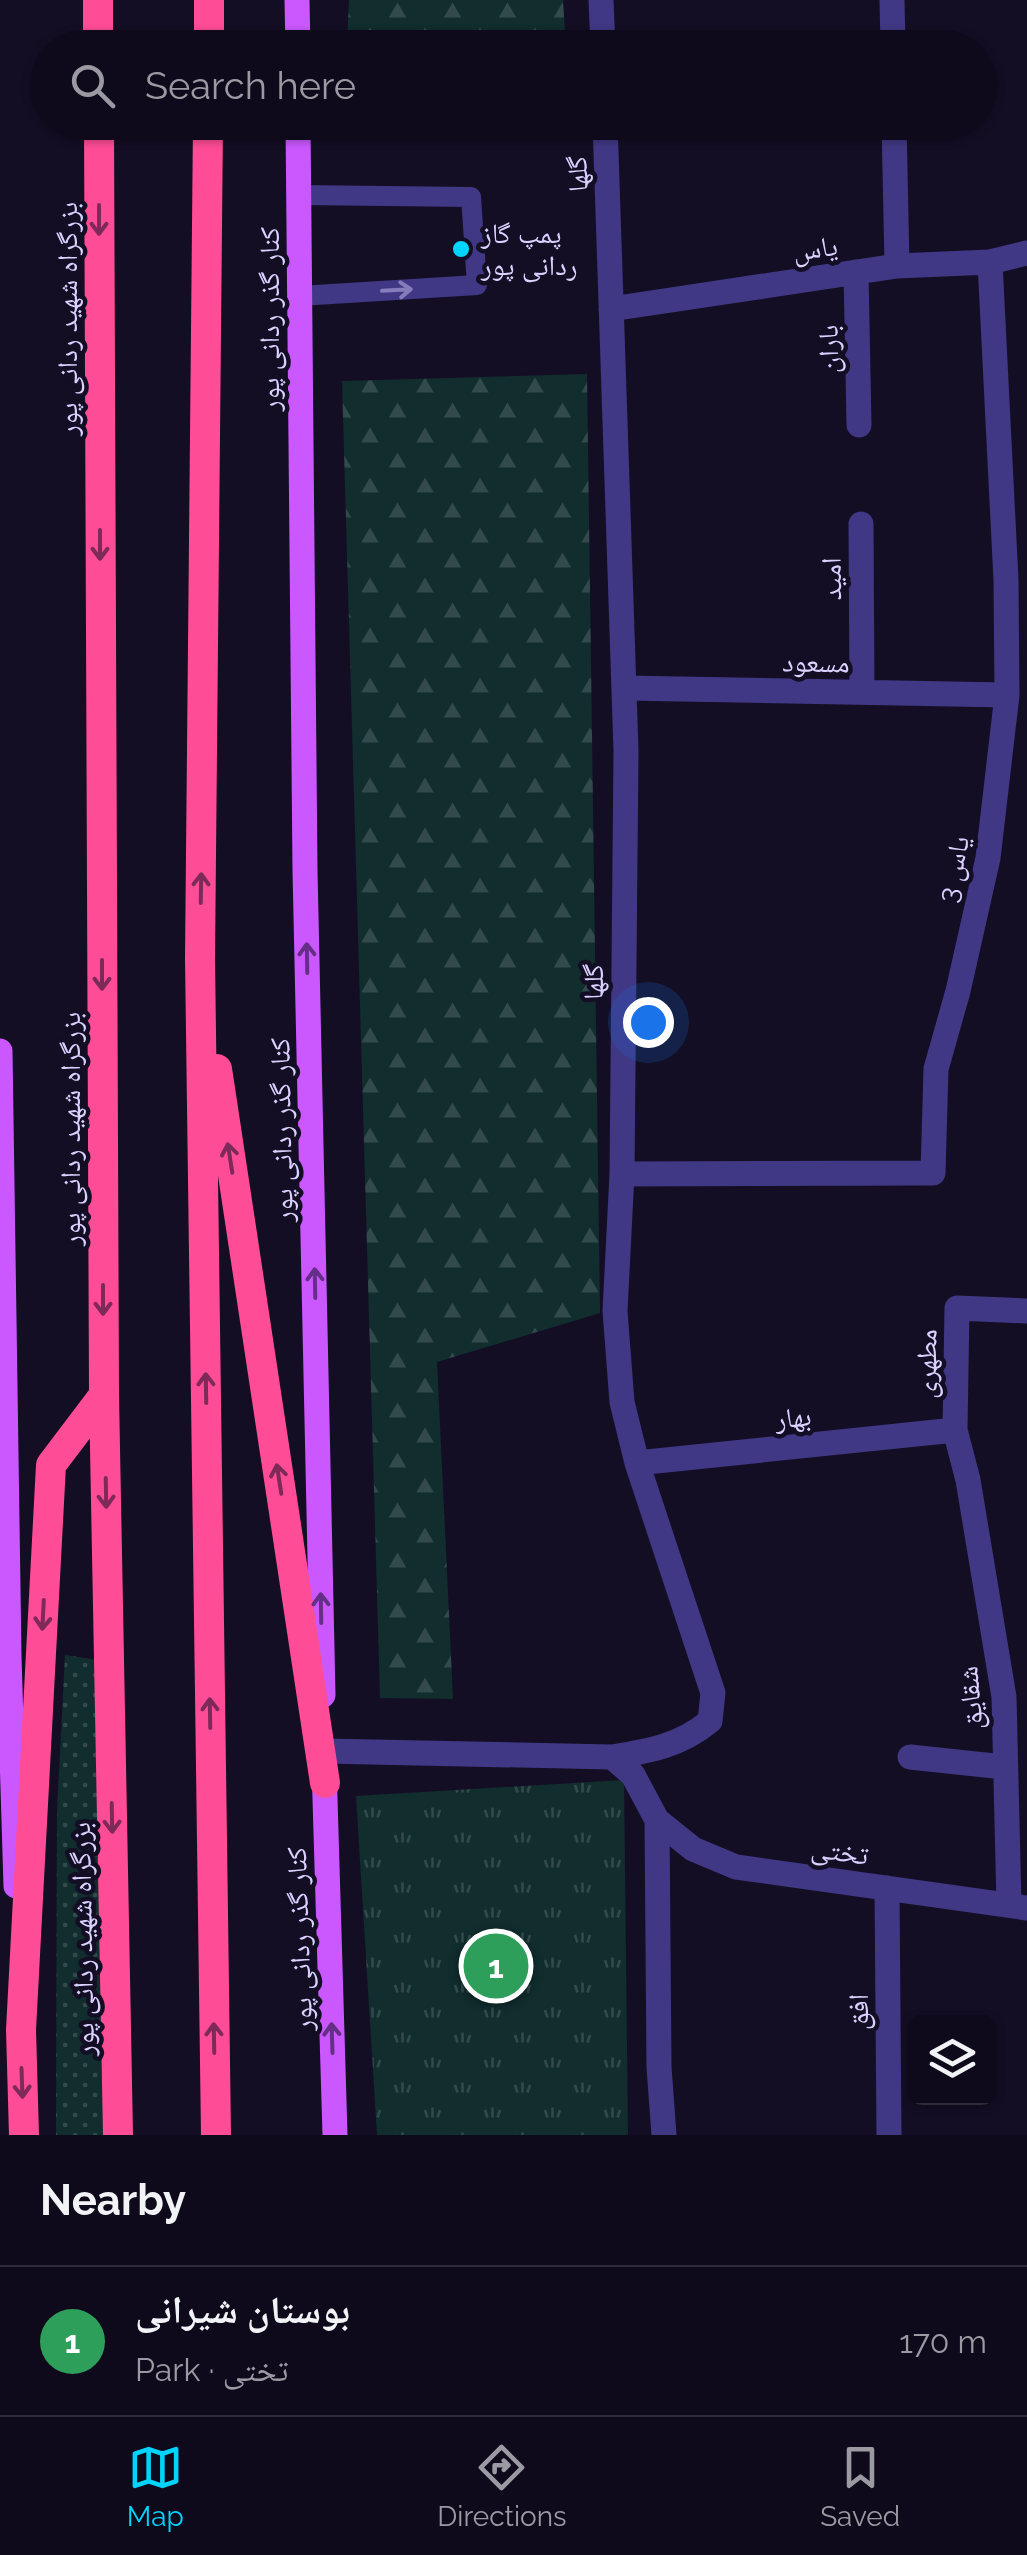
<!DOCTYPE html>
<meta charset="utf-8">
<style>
body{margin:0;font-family:Raleway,"Noto Naskh Arabic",sans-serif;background:#1c1828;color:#f1f3f6}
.controls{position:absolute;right:30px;bottom:30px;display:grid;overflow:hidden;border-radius:15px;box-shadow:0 2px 8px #0004}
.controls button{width:90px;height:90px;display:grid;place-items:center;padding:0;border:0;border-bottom:2px solid #2e2b3a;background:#0e0a1b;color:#f1f3f6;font:50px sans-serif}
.you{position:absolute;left:648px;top:1022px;width:35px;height:35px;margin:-25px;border:8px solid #fff;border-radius:50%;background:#1a73e8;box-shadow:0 0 0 15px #1a73e833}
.badge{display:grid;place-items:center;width:65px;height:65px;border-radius:50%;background:#00d4fc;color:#fff;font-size:32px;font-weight:700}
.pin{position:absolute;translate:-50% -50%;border:5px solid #fff;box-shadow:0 2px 10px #0006}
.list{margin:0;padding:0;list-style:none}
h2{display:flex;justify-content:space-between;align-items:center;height:130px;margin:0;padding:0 40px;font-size:42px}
h2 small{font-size:32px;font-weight:400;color:#9b9aa3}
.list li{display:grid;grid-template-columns:65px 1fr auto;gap:30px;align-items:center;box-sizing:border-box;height:150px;padding:0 40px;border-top:2px solid #2e2b3a}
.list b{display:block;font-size:38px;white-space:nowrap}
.list p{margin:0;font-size:32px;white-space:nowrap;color:#9b9aa3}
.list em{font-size:32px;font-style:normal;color:#9b9aa3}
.icon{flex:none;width:55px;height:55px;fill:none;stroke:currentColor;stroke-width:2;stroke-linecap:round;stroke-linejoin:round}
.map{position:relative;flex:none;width:1027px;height:2135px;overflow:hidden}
.search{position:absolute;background:#0e0a1b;box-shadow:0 2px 8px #0004;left:30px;right:30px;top:30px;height:110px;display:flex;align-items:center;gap:25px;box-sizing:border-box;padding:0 35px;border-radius:55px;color:#9b9aa3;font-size:38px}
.sheet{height:280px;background:#0e0a1b}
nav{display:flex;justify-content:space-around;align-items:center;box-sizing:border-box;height:140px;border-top:2px solid #2e2b3a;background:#0e0a1b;font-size:28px;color:#9b9aa3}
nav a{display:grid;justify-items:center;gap:5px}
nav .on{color:#00d4fc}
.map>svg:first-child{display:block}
.grass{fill:url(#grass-dots)}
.forest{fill:url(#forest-firs)}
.park{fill:url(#park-tufts)}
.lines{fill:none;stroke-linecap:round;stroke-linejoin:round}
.lane{stroke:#403884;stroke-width:20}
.street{stroke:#403884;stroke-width:25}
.primary{stroke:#cb58ff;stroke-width:25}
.highway{stroke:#ff4c97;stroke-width:30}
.oneway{stroke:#7d2a58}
.oneway2{stroke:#857dbb}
.oneway3{stroke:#662f87}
.poi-dot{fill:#00d4fc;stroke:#130e24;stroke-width:4}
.labels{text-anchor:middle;stroke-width:9;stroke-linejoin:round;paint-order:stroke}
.street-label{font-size:28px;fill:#d9d1ff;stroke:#130e24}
.poi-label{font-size:28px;fill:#d9d1ff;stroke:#130e24;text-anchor:start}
</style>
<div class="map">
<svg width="1027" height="2135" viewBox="0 0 1027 2135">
<defs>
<pattern id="grass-dots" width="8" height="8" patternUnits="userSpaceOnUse" patternTransform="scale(2.5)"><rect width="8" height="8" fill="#112d2e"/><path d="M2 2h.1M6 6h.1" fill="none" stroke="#334a4d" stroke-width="1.8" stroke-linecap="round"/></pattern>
<pattern id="forest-firs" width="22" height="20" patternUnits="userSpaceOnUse" patternTransform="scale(2.5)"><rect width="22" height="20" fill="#112d2e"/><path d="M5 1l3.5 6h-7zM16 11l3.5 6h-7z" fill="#334a4d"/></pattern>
<pattern id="park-tufts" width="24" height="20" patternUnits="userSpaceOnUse" patternTransform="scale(2.5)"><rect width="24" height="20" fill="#112d2e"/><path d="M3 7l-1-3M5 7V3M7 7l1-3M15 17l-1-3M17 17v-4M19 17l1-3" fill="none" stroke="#334a4d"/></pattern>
</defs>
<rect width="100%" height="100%" fill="#130e24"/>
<!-- grass -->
<path class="grass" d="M65 1655 98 1660 114 2135H56L57 1811Z"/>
<!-- forest -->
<path class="forest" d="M349 0H563L566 47H347Z
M344 123 569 122V123L344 130Z
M587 374 600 1313 437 1362 453 1699 380 1698 342 381Z"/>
<!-- park -->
<path class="park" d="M624 1780 628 2135H377L356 1796Z"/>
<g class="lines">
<!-- lane -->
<path class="lane" d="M299 195 471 197 477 285 299 296"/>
<!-- street -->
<path class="street" d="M601 0 603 48
M892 0 893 48
M605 122 626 751 622 1174 615 1311 622 1402 637 1463 713 1693 710 1721C680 1746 649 1751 612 1757
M894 122 897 266
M856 272 859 425
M611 309 897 266 990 262 1027 253
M861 524 862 692
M625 688 1007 695
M622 1174 933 1173 936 1069 958 991 988 858 1007 695 1006 580 990 262
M637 1463 955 1430
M324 1751 612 1757 633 1775 657 1820 693 1849 736 1867 1027 1908
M910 1757 1004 1767
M657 1820 659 2067 664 2135
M887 1888 889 2135
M1009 1905 1004 1697 968 1480 955 1430 957 1308 1027 1311"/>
<!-- primary -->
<path class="primary" d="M297 0 298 48
M298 122 305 870 323 1695
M0 1051 9 1656 16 1886
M324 1765 335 2135"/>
<!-- highway -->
<path class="highway" d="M98 0V48
M209 48V0
M99 122 104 1395 118 2135
M208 122 200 959 216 2135
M217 1069 325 1783
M24 2135 21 2030 51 1465 104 1395"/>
</g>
<!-- one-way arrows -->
<defs><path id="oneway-shaft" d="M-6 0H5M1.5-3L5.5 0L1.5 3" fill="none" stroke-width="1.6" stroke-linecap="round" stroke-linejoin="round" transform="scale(2.5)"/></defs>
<g class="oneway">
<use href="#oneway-shaft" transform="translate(99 220) rotate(90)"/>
<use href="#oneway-shaft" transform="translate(100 545) rotate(90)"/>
<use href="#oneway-shaft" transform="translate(201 888) rotate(-89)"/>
<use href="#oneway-shaft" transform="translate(102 975) rotate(90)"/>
<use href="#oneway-shaft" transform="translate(230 1158) rotate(-99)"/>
<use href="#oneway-shaft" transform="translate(103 1300) rotate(90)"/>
<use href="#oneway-shaft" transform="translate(206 1388) rotate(-91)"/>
<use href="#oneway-shaft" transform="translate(279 1479) rotate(-99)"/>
<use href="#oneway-shaft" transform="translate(106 1493) rotate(89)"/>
<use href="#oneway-shaft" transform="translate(43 1615) rotate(93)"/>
<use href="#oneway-shaft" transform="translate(210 1713) rotate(-91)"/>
<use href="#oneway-shaft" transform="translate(112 1818) rotate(89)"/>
<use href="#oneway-shaft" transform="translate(214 2038) rotate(-91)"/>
<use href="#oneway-shaft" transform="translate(22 2083) rotate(88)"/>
</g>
<use class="oneway2" href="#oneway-shaft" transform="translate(397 290) rotate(-3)"/>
<g class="oneway3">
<use href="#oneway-shaft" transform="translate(307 958) rotate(-91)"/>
<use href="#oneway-shaft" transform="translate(315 1283) rotate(-91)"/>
<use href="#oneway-shaft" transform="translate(321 1608) rotate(-91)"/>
<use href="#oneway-shaft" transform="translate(332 2038) rotate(-92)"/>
</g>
<!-- markers -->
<circle class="poi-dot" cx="461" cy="249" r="10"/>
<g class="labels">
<!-- street labels -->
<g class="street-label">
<text transform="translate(577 174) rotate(-92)" y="10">گلها</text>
<text transform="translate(815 248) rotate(-8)" y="10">یاس</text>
<text transform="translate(67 319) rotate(-90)" y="10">بزرگراه شهید ردانی پور</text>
<text transform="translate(269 319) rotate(-90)" y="10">کنار گذر ردانی پور</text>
<text transform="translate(828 349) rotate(-91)" y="10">باران</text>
<text transform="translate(831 579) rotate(-91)" y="10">امید</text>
<text transform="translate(816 662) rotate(1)" y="10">مسعود</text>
<text transform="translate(953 869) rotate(-79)" y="10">یاس 3</text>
<text transform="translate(593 982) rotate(-89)" y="10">گلها</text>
<text transform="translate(70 1129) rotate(-90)" y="10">بزرگراه شهید ردانی پور</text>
<text transform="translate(281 1130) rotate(-91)" y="10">کنار گذر ردانی پور</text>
<text transform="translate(926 1364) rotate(-89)" y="10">مطهری</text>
<text transform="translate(793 1417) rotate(-6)" y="10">بهار</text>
<text transform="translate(970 1698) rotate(-95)" y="10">شقایق</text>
<text transform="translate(840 1851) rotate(8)" y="10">تختی</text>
<text transform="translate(82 1939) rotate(-91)" y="10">بزرگراه شهید ردانی پور</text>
<text transform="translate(299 1939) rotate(-92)" y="10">کنار گذر ردانی پور</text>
<text transform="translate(858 2012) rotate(-90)" y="10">افق</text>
</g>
<!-- poi labels -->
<g class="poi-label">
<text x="481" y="243">پمپ گاز<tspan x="481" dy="32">ردانی پور</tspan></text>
</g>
</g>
</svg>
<div class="controls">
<button><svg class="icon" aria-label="layers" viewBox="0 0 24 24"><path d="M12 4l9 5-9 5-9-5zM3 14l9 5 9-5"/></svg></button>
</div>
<div class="you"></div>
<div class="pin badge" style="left:496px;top:1966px;background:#2e9e5b">1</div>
<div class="search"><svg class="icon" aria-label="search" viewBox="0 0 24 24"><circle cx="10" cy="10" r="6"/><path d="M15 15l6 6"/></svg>Search here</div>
</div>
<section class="sheet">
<h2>Nearby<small></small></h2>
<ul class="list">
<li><span class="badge" style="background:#2e9e5b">1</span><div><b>بوستان شیرانی</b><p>Park · تختی</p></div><em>170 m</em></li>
</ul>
</section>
<nav>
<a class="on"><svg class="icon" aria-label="map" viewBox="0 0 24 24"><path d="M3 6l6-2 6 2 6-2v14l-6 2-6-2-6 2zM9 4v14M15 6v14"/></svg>Map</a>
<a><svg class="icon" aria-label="directions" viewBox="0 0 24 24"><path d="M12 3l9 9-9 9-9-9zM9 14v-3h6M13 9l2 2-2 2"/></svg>Directions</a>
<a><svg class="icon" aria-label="saved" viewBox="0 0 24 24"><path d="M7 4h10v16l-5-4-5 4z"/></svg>Saved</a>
</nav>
